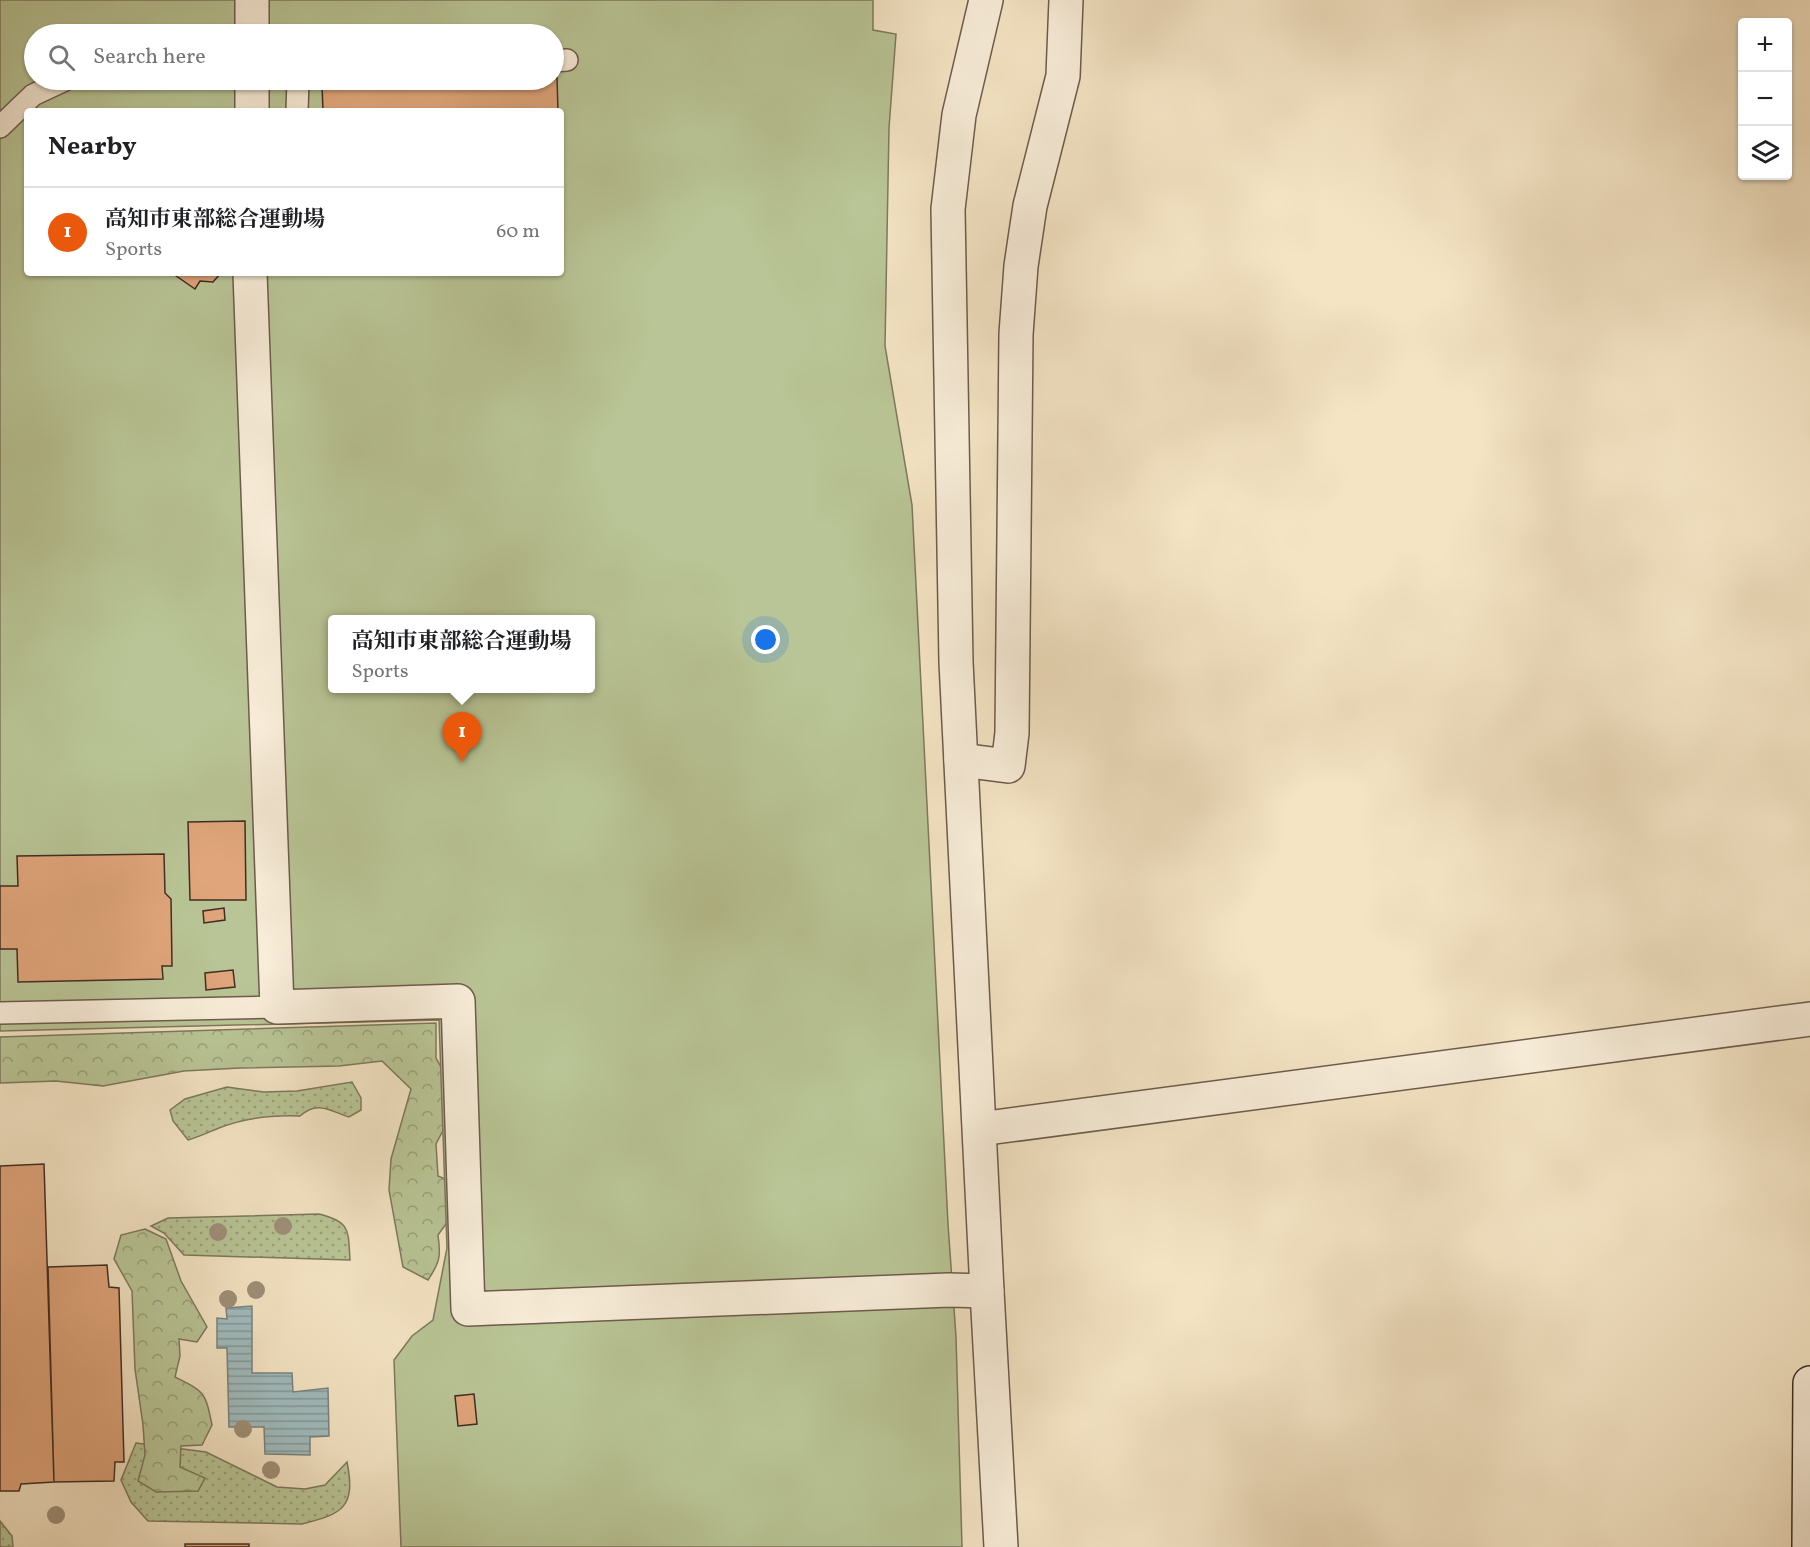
<!DOCTYPE html>
<meta charset="utf-8">
<style>
body{margin:0;font-family:Vollkorn,"Noto Serif JP",serif;background:#f6f6f6;color:#202124}
.controls{position:absolute;right:18px;top:18px;display:grid;overflow:hidden;border-radius:6px;box-shadow:0 2px 4px #0004}
.controls button{width:54px;height:54px;display:grid;place-items:center;padding:0;border:0;border-bottom:2px solid #e0e0e0;background:#fff;color:#202124;font:30px sans-serif}
.you{position:absolute;left:766px;top:640px;width:21px;height:21px;margin:-15px;border:4px solid #fff;border-radius:50%;background:#1a73e8;box-shadow:0 0 0 9px #1a73e833}
.badge{display:grid;place-items:center;width:39px;height:39px;border-radius:50%;background:#ea580c;color:#fff;font-size:20px;font-weight:700}
.pin{position:absolute;translate:-50% -50px;filter:drop-shadow(0 2px 3px #0008)}
.pin::after{content:'';position:absolute;top:32px;width:21px;height:18px;background:inherit;clip-path:polygon(0 0,100% 0,50% 100%)}
.popup{position:absolute;left:328px;top:615px;width:267px;height:78px;box-sizing:border-box;display:grid;place-content:center;border-radius:6px;background:#fff;filter:drop-shadow(0 2px 4px #0005);font-size:20px;white-space:nowrap;color:#757577}
.popup b{font-size:22px;color:#202124}
.popup::after{content:'';position:absolute;left:50%;top:100%;margin-left:-12px;border:12px solid transparent;border-top-color:#fff}
.list{margin:0;padding:0;list-style:none}
h2{display:flex;justify-content:space-between;align-items:center;height:78px;margin:0;padding:0 24px;font-size:26px}
h2 small{font-size:20px;font-weight:400;color:#757577}
.list li{display:grid;grid-template-columns:39px 1fr auto;gap:18px;align-items:center;box-sizing:border-box;height:90px;padding:0 24px;border-top:2px solid #e0e0e0}
.list b{display:block;font-size:22px;white-space:nowrap}
.list p{margin:0;font-size:20px;white-space:nowrap;color:#757577}
.list em{font-size:20px;font-style:normal;color:#757577}
.icon{flex:none;width:33px;height:33px;fill:none;stroke:currentColor;stroke-width:2;stroke-linecap:round;stroke-linejoin:round}
.map{position:relative;flex:none;width:1810px;height:1547px;overflow:hidden}
.search{position:absolute;background:#fff;box-shadow:0 2px 4px #0004;left:24px;top:24px;width:540px;height:66px;display:flex;align-items:center;gap:15px;box-sizing:border-box;padding:0 21px;border-radius:33px;color:#757577;font-size:22px}
.panel{position:absolute;background:#fff;box-shadow:0 2px 4px #0004;left:24px;top:108px;width:540px;height:168px;border-radius:6px}
.map>svg:first-child{display:block}
.grass{fill:url(#grass-dots);stroke:#7d795e;stroke-width:1.5}
.forest{fill:url(#forest-crowns);stroke:#7d795e;stroke-width:1.5}
.green{fill:#b9c596;stroke:#7d795e;stroke-width:1.5;fill-rule:evenodd}
.water{fill:url(#water-rules);stroke:#7a8381;stroke-width:1.5}
.building{fill:#e0a57b;stroke:#412d25;stroke-width:1.5}
.lines{fill:none;stroke-linecap:round;stroke-linejoin:round}
.service-casing{stroke:#6e5b4d;stroke-width:24}
.minor-casing{stroke:#6e5b4d;stroke-width:36}
.tertiary-casing{stroke:#6e5b4d;stroke-width:36}
.secondary-casing{stroke:#412d25;stroke-width:36}
.service{stroke:#f8edd9;stroke-width:21}
.minor{stroke:#f8edd9;stroke-width:33}
.tertiary{stroke:#f8edd9;stroke-width:33}
.secondary{stroke:#f8edd9;stroke-width:33}
.tree{fill:#9f9079}
</style>
<div class="map">
<svg width="1810" height="1547" viewBox="0 0 1810 1547">
<defs>
<pattern id="grass-dots" width="8" height="8" patternUnits="userSpaceOnUse" patternTransform="scale(1.5)"><rect width="8" height="8" fill="#b9c596"/><path d="M2 2h.1M6 6h.1" fill="none" stroke="#98a07a" stroke-width="1.8" stroke-linecap="round"/></pattern>
<pattern id="forest-crowns" width="20" height="18" patternUnits="userSpaceOnUse" patternTransform="scale(1.5)"><rect width="20" height="18" fill="#b9c596"/><path d="M2 6a3 3 0 1 1 6 0M12 15a3 3 0 1 1 6 0" fill="none" stroke="#98a07a"/></pattern>
<pattern id="water-rules" width="6" height="5" patternUnits="userSpaceOnUse" patternTransform="scale(1.5)"><rect width="6" height="5" fill="#a0bcbe"/><path d="M0 2.5h6" fill="none" stroke="#84999a"/></pattern>
</defs>
<rect width="100%" height="100%" fill="#f4e4c4"/>
<filter id="stains"><feTurbulence type="fractalNoise" baseFrequency=".00333" numOctaves="4"/><feColorMatrix values="0 0 0 0 .2 0 0 0 0 .09 0 0 0 0 .02 0 0 0 .5 -.17"/></filter>
<radialGradient id="worn" r=".72"><stop offset=".6" stop-color="#630" stop-opacity="0"/><stop offset="1" stop-color="#630" stop-opacity=".3"/></radialGradient>
<!-- grass -->
<path class="grass" d="M352 1082 361 1098V1110L349 1117C330 1111 318 1100 300 1116 272 1115 246 1117 219 1128 209 1132 199 1137 188 1140L173 1121 170 1110 185 1099 227 1087 264 1092 297 1091Z
M319 1214C351 1222 348 1230 350 1260L184 1255 164 1233 151 1226 168 1218Z
M136 1443 206 1452 277 1487 305 1489 325 1485 347 1462C356 1507 343 1514 302 1524L148 1521 131 1502 121 1480Z
M0 1521 12 1536 13 1547H0Z"/>
<!-- forest -->
<path class="forest" d="M436 1023V1058L450 1083V1117L436 1144 438 1176 450 1181 451 1217 438 1235C441 1256 440 1262 428 1280L403 1267 389 1190 391 1159 411 1089 382 1061 339 1066 240 1068 184 1071 103 1086 56 1081 0 1083V1037Z
M145 1229 166 1239 181 1281 207 1327 197 1342 179 1339 180 1356 175 1377C205 1392 205 1391 212 1425L202 1445 181 1446 180 1467 205 1478 198 1491 156 1492 138 1481 145 1455 143 1425 135 1369 132 1291 114 1259 121 1235Z"/>
<!-- green -->
<path class="green" d="M0 0H873V30L896 34 889 128 885 346 912 505 948 1224 956 1337 962 1547H401L394 1360 412 1336 433 1320 447 1248 439 1020 0 1031ZM34 34H554V80H34ZM27 111H561V273H27ZM333 620H591V688H333Z"/>
<!-- water -->
<path class="water" d="M252 1306V1373H292L293 1392 328 1388 329 1436 310 1437V1455L265 1454 264 1427H229L227 1348H217V1318L227 1319 226 1308Z"/>
<!-- building -->
<path class="building" d="M554 78H557L558 111H323L322 85 554 80Z
M172 273H221L213 282 200 281 195 289Z
M245 821 246 900H190L188 822Z
M164 854 165 893 171 899 172 966H162L163 979 18 982 17 949H0V886H18L17 856Z
M224 908 225 920 204 923 203 911Z
M233 970 235 987 206 990 205 973Z
M44 1164 54 1482 21 1484 19 1491H0V1166Z
M107 1265 109 1287 119 1288 124 1462H115L114 1481 54 1482 48 1267Z
M474 1394 477 1424 458 1426 455 1396Z
M185 1544H249V1547H185Z"/>
<g class="lines">
<defs>
<path id="service" d="M554 61 567 60
M297 111 298 80
M0 127 33 95 65 80
M0 1013 277 1007"/>
<path id="minor" d="M252 34V0
M252 111V80
M250 273 277 1007 458 1001 468 1309 949 1290 987 1291
M961 760 1008 766 1012 733 1016 334 1021 266 1030 206 1063 76 1066 0
M980 1129 1810 1019"/>
<path id="tertiary" d="M986 0 959 115 948 209 956 662 987 1291 1001 1547"/>
<path id="secondary" d="M1809 1547 1810 1383"/>
</defs>
<!-- service casing -->
<use href="#service" class="service-casing"/>
<!-- minor casing -->
<use href="#minor" class="minor-casing"/>
<!-- tertiary casing -->
<use href="#tertiary" class="tertiary-casing"/>
<!-- secondary casing -->
<use href="#secondary" class="secondary-casing"/>
<!-- service -->
<use href="#service" class="service"/>
<!-- minor -->
<use href="#minor" class="minor"/>
<!-- tertiary -->
<use href="#tertiary" class="tertiary"/>
<!-- secondary -->
<use href="#secondary" class="secondary"/>
</g>
<!-- trees -->
<g class="tree">
<circle cx="283" cy="1226" r="9"/>
<circle cx="218" cy="1232" r="9"/>
<circle cx="256" cy="1290" r="9"/>
<circle cx="228" cy="1299" r="9"/>
<circle cx="243" cy="1429" r="9"/>
<circle cx="271" cy="1470" r="9"/>
<circle cx="56" cy="1515" r="9"/>
</g>
<rect width="100%" height="100%" filter="url(#stains)"/>
<rect width="100%" height="100%" fill="url(#worn)"/>
</svg>
<div class="controls">
<button>+</button>
<button>−</button>
<button><svg class="icon" aria-label="layers" viewBox="0 0 24 24"><path d="M12 4l9 5-9 5-9-5zM3 14l9 5 9-5"/></svg></button>
</div>
<div class="you"></div>
<div class="pin badge" style="left:462px;top:762px">1</div>
<div class="popup"><b>高知市東部総合運動場</b>Sports</div>
<div class="search"><svg class="icon" aria-label="search" viewBox="0 0 24 24"><circle cx="10" cy="10" r="6"/><path d="M15 15l6 6"/></svg>Search here</div>
<section class="panel">
<h2>Nearby<small></small></h2>
<ul class="list">
<li><span class="badge">1</span><div><b>高知市東部総合運動場</b><p>Sports</p></div><em>60 m</em></li>
</ul>
</section>
</div>
